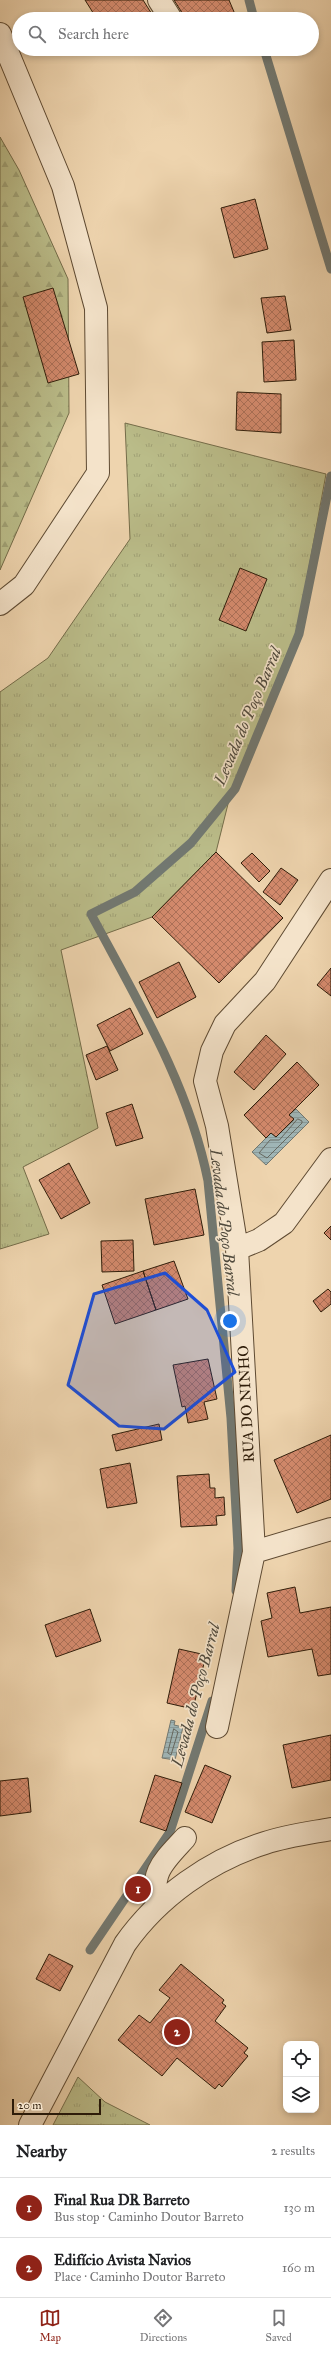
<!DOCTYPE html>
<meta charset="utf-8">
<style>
body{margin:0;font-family:"IM FELL Great Primer",serif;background:#f6f6f6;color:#202124}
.controls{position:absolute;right:12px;bottom:12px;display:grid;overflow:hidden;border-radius:8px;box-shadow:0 2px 6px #0003}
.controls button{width:36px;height:36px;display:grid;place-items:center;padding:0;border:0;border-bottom:1px solid #e0e0e0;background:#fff;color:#202124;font:20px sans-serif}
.scale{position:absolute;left:12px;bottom:10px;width:89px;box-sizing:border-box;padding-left:4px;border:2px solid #2e1c09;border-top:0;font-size:11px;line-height:14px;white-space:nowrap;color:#2e1c09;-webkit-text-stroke:3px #f4e3ca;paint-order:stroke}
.you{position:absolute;left:230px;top:1321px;width:14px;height:14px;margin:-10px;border:3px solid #fff;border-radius:50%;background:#1a73e8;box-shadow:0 0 0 6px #1a73e833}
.badge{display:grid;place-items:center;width:26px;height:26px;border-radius:50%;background:#8f2418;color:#fff;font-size:13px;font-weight:700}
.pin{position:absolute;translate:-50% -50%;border:2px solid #fff;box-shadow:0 1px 4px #0006}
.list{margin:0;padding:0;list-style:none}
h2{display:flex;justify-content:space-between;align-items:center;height:52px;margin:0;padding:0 16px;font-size:17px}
h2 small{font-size:13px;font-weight:400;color:#757577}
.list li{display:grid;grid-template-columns:26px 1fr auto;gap:12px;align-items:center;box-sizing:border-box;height:60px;padding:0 16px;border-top:1px solid #e0e0e0}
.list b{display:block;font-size:15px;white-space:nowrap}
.list p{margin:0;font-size:13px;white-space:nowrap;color:#757577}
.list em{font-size:13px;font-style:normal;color:#757577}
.icon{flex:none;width:22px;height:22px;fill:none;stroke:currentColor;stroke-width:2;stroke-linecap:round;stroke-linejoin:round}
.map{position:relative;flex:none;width:331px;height:2125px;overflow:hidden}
.search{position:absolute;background:#fff;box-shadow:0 2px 6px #0003;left:12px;right:12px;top:12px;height:44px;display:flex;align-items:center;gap:10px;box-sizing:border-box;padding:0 14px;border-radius:22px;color:#757577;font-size:15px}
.sheet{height:172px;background:#fff}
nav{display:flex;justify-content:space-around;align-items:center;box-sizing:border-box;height:56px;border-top:1px solid #e0e0e0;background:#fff;font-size:11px;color:#757577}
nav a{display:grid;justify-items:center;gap:2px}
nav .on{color:#8f2418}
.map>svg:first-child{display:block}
.grass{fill:url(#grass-tufts);stroke:#746c49}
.forest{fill:url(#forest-firs);stroke:#746c49}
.water{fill:url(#water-rules);stroke:#727871}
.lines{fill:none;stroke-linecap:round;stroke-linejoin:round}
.shore{stroke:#666860;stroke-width:1}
.stream{stroke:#727871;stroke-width:9}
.building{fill:url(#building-cross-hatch);stroke:#2e1c09}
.minor-casing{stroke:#5e4a32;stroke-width:24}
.minor{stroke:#f4e3ca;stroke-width:22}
.marked{fill:#1d4ed8;fill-opacity:0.2;stroke:#1d4ed8;stroke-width:3;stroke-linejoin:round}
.labels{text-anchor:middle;stroke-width:3.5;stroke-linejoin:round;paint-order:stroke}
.street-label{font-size:15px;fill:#2e1c09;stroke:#f4e3ca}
.water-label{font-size:16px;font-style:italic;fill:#504a3d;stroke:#f4e3ca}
</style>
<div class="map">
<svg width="331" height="2125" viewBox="0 0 331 2125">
<defs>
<pattern id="grass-tufts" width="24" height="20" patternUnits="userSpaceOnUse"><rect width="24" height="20" fill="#babc89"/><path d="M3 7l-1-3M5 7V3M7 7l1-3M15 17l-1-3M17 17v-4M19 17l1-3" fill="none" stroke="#a0a175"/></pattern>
<pattern id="forest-firs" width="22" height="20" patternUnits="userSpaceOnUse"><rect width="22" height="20" fill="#babc89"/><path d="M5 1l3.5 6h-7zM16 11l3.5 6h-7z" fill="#a0a175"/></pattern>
<pattern id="water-rules" width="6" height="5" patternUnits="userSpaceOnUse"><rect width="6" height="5" fill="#9fb5b6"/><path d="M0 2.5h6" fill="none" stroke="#899b9b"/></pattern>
<pattern id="building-cross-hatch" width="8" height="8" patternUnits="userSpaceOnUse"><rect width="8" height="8" fill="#d48a6d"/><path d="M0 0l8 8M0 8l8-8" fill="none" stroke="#ac7058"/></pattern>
</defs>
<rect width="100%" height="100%" fill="#eed4ae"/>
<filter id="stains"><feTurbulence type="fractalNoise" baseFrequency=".005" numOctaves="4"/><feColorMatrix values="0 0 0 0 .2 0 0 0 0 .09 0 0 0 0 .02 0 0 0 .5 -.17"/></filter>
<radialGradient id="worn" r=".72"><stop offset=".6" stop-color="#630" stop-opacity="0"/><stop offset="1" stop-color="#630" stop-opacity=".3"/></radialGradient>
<!-- grass -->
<path class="grass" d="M125 423 326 474 297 633 232 788 216 852 152 917 61 950 98 1128 23 1167 49 1234 0 1249V692L48 658 130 539Z
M78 2077 105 2102 150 2125H53Z"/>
<!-- forest -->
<path class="forest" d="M0 137 19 170 68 279 69 413 0 570Z"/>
<!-- water -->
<path class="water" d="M296 1109 309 1122 266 1165 252 1152 271 1133 276 1137 294 1120 289 1115Z
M171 1720 175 1721 174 1725 183 1727 175 1760 162 1758Z"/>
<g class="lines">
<!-- shore -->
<path class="shore" d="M298 1119 302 1121V1123L267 1158 259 1153 270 1140H279Z
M174 1729 178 1732 171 1755 168 1753Z"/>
<!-- stream -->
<path class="stream" d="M249 0 254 19
M264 49 331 269
M236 1591 238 1548 231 1418 208 1181C189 1085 137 1000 91 914L135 892 191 843 235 789 299 634 331 476
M90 1950 170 1832 212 1701"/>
</g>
<!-- building -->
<path class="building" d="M85 0H143L155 19H97Z
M174 0H229L237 19H186Z
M255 199 268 249 234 258 221 208Z
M53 288 79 374 48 383 23 297Z
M285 296 291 330 267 333 261 298Z
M294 340 296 380 264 382 262 342Z
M237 392 281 394V433L236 430Z
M240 568 267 579 246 631 219 620Z
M216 852 283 918 219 983 152 917Z
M252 853 270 871 259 882 241 863Z
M281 868 298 880 280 905 263 892Z
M179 962 196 997 157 1018 139 982Z
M331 968V996L317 985Z
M130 1008 143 1034 110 1051 97 1025Z
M266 1035 286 1054 254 1090 234 1072Z
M107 1046 118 1070 96 1080 86 1055Z
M297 1062 319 1085 289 1115 294 1119 276 1137 271 1133 266 1138 244 1115Z
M132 1104 143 1138 116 1146 106 1113Z
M69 1163 90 1203 61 1219 39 1180Z
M195 1189 204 1235 154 1245 145 1199Z
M331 1226V1240L324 1233Z
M133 1240 134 1271 102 1272 101 1241Z
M174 1261 188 1299 156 1310 143 1271Z
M143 1271 156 1310 115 1324 102 1285Z
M328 1289 331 1292V1304L321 1312 313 1301Z
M208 1359 217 1399 204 1402 208 1419 188 1423 185 1406 182 1407 173 1365Z
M159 1424 162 1440 116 1451 112 1435Z
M331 1435V1499L297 1513 274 1460Z
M130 1463 137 1503 107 1508 100 1469Z
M209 1474 210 1488H215V1498L224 1497 225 1515 216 1516 217 1525 181 1527 177 1476Z
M295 1587 300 1613 331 1607V1674L318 1676 312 1649 268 1657 261 1621 272 1618 267 1593Z
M90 1609 101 1641 56 1657 45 1625Z
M179 1649 206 1655 193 1709 167 1703Z
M331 1735V1780L292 1788 283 1745Z
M205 1765 231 1776 212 1823 185 1812Z
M155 1775 182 1783 166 1831 140 1822Z
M28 1778 31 1812 0 1816V1781Z
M49 1954 73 1966 60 1991 36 1979Z
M181 1964 224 2000 222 2003 226 2006 215 2021 248 2048 244 2053 248 2056 222 2087 219 2084 215 2089 177 2058 162 2076 118 2040 139 2015 150 2023 170 1998 159 1990Z"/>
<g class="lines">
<defs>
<path id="minor" d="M159 0 171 19
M0 34 63 186 96 308 98 473 24 585 0 604
M237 1249 259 1240 284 1223 331 1159
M254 1552 331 1529
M217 1727 254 1552 237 1249 217 1126 205 1081 212 1051 225 1024 265 981 331 880
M157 1906C150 1872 163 1862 185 1838
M30 2125 125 1944C158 1897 210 1860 265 1843 286 1836 309 1833 331 1829"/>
</defs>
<!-- minor casing -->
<use href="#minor" class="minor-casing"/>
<!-- minor -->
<use href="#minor" class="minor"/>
</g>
<!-- marked area -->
<path class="marked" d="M165 1273 207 1310 235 1372 164 1429 119 1426 68 1385 94 1294Z"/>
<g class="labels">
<!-- street labels -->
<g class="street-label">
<text transform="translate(246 1404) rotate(-93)" y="5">RUA DO NINHO</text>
</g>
<!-- water labels -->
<g class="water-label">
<text transform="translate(247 716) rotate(-67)" y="6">Levada do Poço Barral</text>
<text transform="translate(225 1222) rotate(83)" y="6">Levada do Poço Barral</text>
<text transform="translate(195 1695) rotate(-75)" y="6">Levada do Poço Barral</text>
</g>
</g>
<rect width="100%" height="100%" filter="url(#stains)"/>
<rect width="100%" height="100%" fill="url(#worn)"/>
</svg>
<div class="controls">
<button><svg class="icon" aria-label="locate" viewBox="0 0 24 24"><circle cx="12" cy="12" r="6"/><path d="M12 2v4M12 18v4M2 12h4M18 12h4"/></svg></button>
<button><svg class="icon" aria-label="layers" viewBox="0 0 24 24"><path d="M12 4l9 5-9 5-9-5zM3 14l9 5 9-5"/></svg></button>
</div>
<div class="scale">20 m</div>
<div class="you"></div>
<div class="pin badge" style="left:138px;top:1889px">1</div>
<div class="pin badge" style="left:177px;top:2032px">2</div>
<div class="search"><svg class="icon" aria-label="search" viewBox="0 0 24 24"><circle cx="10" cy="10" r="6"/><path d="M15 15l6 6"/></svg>Search here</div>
</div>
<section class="sheet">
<h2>Nearby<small>2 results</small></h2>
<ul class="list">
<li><span class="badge">1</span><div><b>Final Rua DR Barreto</b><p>Bus stop · Caminho Doutor Barreto</p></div><em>130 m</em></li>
<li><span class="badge">2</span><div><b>Edifício Avista Navios</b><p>Place · Caminho Doutor Barreto</p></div><em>160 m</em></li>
</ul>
</section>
<nav>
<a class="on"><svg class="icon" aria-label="map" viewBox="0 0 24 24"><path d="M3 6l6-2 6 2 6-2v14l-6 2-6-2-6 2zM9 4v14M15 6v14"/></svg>Map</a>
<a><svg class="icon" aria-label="directions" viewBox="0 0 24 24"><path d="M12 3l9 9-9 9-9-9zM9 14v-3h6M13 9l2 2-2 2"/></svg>Directions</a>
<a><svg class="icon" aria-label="saved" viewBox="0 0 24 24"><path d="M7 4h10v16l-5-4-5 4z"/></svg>Saved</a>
</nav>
